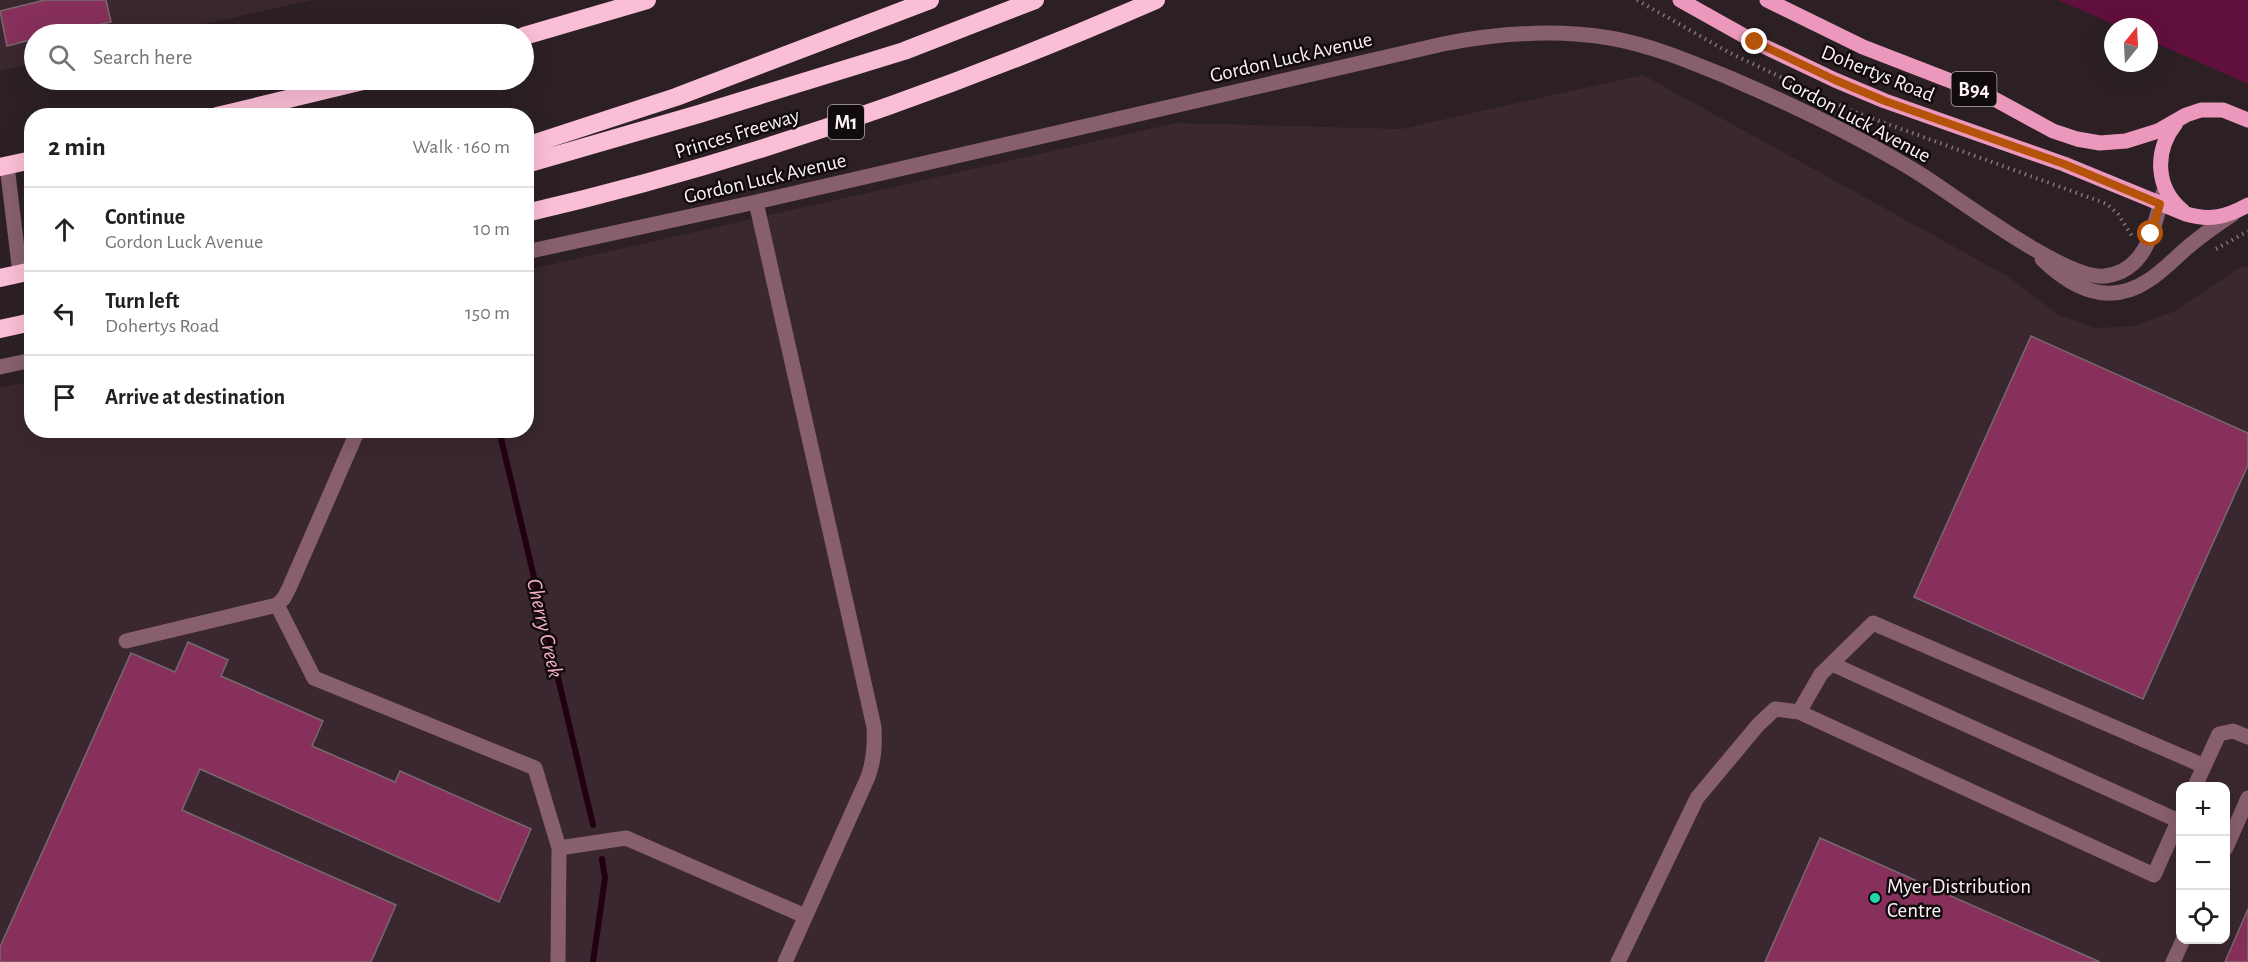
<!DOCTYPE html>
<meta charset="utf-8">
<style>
body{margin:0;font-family:"Alegreya Sans",sans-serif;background:#f2f2f2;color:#202124}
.controls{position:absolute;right:18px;bottom:18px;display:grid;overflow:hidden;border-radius:12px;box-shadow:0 6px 24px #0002}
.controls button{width:54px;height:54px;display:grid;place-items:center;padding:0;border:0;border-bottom:2px solid #e0e0e0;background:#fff;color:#202124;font:30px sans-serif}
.compass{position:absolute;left:2104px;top:18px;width:54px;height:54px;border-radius:50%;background:#fff;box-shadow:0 6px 24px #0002;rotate:18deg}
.stop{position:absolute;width:18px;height:18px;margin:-14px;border:4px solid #b45309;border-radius:50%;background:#fff}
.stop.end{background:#b45309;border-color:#fff;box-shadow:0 2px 6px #0008}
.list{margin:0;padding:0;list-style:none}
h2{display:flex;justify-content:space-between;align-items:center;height:78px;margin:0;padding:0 24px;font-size:26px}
h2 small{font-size:20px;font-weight:400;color:#757577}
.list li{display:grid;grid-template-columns:39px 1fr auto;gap:18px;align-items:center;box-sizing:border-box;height:84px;padding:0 24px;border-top:2px solid #e0e0e0}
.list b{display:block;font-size:22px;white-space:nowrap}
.list p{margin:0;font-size:20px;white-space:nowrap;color:#757577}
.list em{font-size:20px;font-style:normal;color:#757577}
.icon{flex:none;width:33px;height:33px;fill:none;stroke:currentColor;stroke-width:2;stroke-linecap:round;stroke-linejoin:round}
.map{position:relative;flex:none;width:2248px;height:962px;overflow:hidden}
.search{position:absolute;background:#fff;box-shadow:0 6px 24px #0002;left:24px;top:24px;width:510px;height:66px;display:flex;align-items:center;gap:15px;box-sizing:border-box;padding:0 21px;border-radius:33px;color:#757577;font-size:22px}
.panel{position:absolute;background:#fff;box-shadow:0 6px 24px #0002;left:24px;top:108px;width:510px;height:330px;border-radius:24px}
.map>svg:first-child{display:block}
.built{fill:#3a272f;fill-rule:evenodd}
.green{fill:#610f3d}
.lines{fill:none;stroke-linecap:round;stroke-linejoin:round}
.stream{stroke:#220010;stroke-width:6}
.building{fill:#86305b;stroke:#78696f;stroke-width:1.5}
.path{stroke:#807579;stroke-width:4;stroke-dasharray:1.5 4.5;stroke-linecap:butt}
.minor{stroke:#875f6f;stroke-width:15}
.major{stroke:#eb98bc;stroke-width:15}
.highway{stroke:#fbbed7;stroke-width:18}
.route{stroke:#b45309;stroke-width:8}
.poi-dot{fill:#26d5ae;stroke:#110b0d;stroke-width:2}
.labels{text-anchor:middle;stroke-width:5;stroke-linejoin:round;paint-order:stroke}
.shield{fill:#110b0d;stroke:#b5adaf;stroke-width:1.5}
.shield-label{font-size:20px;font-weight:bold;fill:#fbf2f5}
.street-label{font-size:21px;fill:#fbf2f5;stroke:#110b0d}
.poi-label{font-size:21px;fill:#fbf2f5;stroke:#110b0d;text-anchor:start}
.water-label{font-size:22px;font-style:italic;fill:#f6adcb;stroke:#110b0d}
</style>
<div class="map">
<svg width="2248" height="962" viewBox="0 0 2248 962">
<rect width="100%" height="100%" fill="#2c2025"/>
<!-- built -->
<path class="built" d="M0 0H312L159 34H34V63L0 71Z
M1643 75 2009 277 2059 315 2096 328 2135 326 2175 311 2239 268 2248 266V962H0V388L31 381 32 430H526L527 270 1176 123 1401 129ZM2180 786H2226V940H2180Z"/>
<!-- green -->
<path class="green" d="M2058 0H2248V84L2149 40V27H2120Z"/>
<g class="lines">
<!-- stream -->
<path class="stream" d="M499 430 593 825
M593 962 605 878 602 859"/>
</g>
<!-- building -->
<path class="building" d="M45 0H106L111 22 56 34H34V39L7 46 0 11Z
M2031 336 2248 433V465L2143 699 1914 597Z
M188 642 228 660 221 676 323 721 312 746 395 782 400 771 531 829 499 902 200 769 182 810 396 905 371 962H0V947L131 653 175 672Z
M1820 838 2100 962H1765Z
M2248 909V962H2225Z"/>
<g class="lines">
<!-- path -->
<path class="path" d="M1637 0 1728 52 1852 111 2107 204 2118 214 2132 236
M2216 249 2248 231"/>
<!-- minor -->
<path class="minor" d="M7 166 20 273
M756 202 874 727C875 746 874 760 868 777L785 962
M526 252 756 202 1443 44C1498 33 1554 29 1610 38 1651 45 1691 62 1730 78 1795 106 1860 137 1920 174 1957 197 2066 281 2105 276 2147 271 2154 227 2163 193
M2042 259C2073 289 2109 307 2149 280 2163 271 2175 258 2188 247 2202 235 2218 224 2233 214
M0 367 32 360
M277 605 314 678 535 768 559 848 626 838 805 916
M126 641 277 605 284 598 290 586 358 430
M1832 664 2179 821
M2195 786 2219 734 2233 731 2248 737
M2180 817 2154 875 1799 712 1821 674 1873 623 2204 766
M2226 848 2248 798
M558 962 559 848
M1618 962 1697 798 1758 725 1775 709 1799 712
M2173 962 2183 940"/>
<!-- major -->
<path class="major" d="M1680 0 1755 42 1835 80 1885 101 2064 164 2186 214C2210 221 2226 217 2248 205
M1767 0 1863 47 1987 95 2053 131 2077 139 2100 143 2126 141 2158 131 2186 115 2201 110H2223L2248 120
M2176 123C2154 151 2155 188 2183 211"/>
<!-- highway -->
<path class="highway" d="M524 36 647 0
M217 116 367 80
M526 146 676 97 930 0
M526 164 699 114 904 51 1035 0
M0 167 32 160
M526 213C743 163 952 89 1156 0
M0 278 32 271
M0 329 32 322"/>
</g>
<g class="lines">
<!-- route -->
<path class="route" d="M1755 42 1835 80 1885 101 2064 164 2160 204 2151 234"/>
</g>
<!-- markers -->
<circle class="poi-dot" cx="1875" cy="898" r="6"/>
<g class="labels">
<!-- shield labels -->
<g class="shield">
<rect x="1951.5" y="72" width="45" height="34" rx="4.5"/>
<rect x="828" y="105" width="36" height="34" rx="4.5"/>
</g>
<g class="shield-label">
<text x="1974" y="96">B94</text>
<text x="846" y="129">M1</text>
</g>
<!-- street labels -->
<g class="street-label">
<text transform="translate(1291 57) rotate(-13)" y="7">Gordon Luck Avenue</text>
<text transform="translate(1878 73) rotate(22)" y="7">Dohertys Road</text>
<text transform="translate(1856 118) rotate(28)" y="7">Gordon Luck Avenue</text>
<text transform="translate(737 133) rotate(-17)" y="7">Princes Freeway</text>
<text transform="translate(765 178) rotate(-13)" y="7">Gordon Luck Avenue</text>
</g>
<!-- poi labels -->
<g class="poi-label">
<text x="1887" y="893">Myer Distribution<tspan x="1887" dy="24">Centre</tspan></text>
</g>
<!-- water labels -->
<g class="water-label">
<text transform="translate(546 628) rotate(77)" y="8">Cherry Creek</text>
</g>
</g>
</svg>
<div class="controls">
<button>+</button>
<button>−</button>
<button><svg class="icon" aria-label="locate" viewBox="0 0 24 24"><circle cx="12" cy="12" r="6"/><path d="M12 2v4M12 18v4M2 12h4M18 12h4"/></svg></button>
</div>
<svg class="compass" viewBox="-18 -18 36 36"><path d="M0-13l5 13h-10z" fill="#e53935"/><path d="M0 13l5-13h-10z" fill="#757577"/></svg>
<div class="stop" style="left:2151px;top:234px"></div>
<div class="stop end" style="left:1755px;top:42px"></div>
<div class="search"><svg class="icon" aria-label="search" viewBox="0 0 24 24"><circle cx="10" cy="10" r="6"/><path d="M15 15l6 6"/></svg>Search here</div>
<section class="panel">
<h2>2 min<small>Walk · 160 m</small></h2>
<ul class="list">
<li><svg class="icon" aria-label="ahead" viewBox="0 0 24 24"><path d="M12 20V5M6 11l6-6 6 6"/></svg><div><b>Continue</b><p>Gordon Luck Avenue</p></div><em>10 m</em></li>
<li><svg class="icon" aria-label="left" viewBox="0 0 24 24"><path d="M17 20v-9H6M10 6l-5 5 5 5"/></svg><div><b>Turn left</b><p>Dohertys Road</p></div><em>150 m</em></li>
<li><svg class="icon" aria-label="arrive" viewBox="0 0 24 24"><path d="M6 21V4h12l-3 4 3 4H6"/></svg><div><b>Arrive at destination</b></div></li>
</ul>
</section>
</div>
